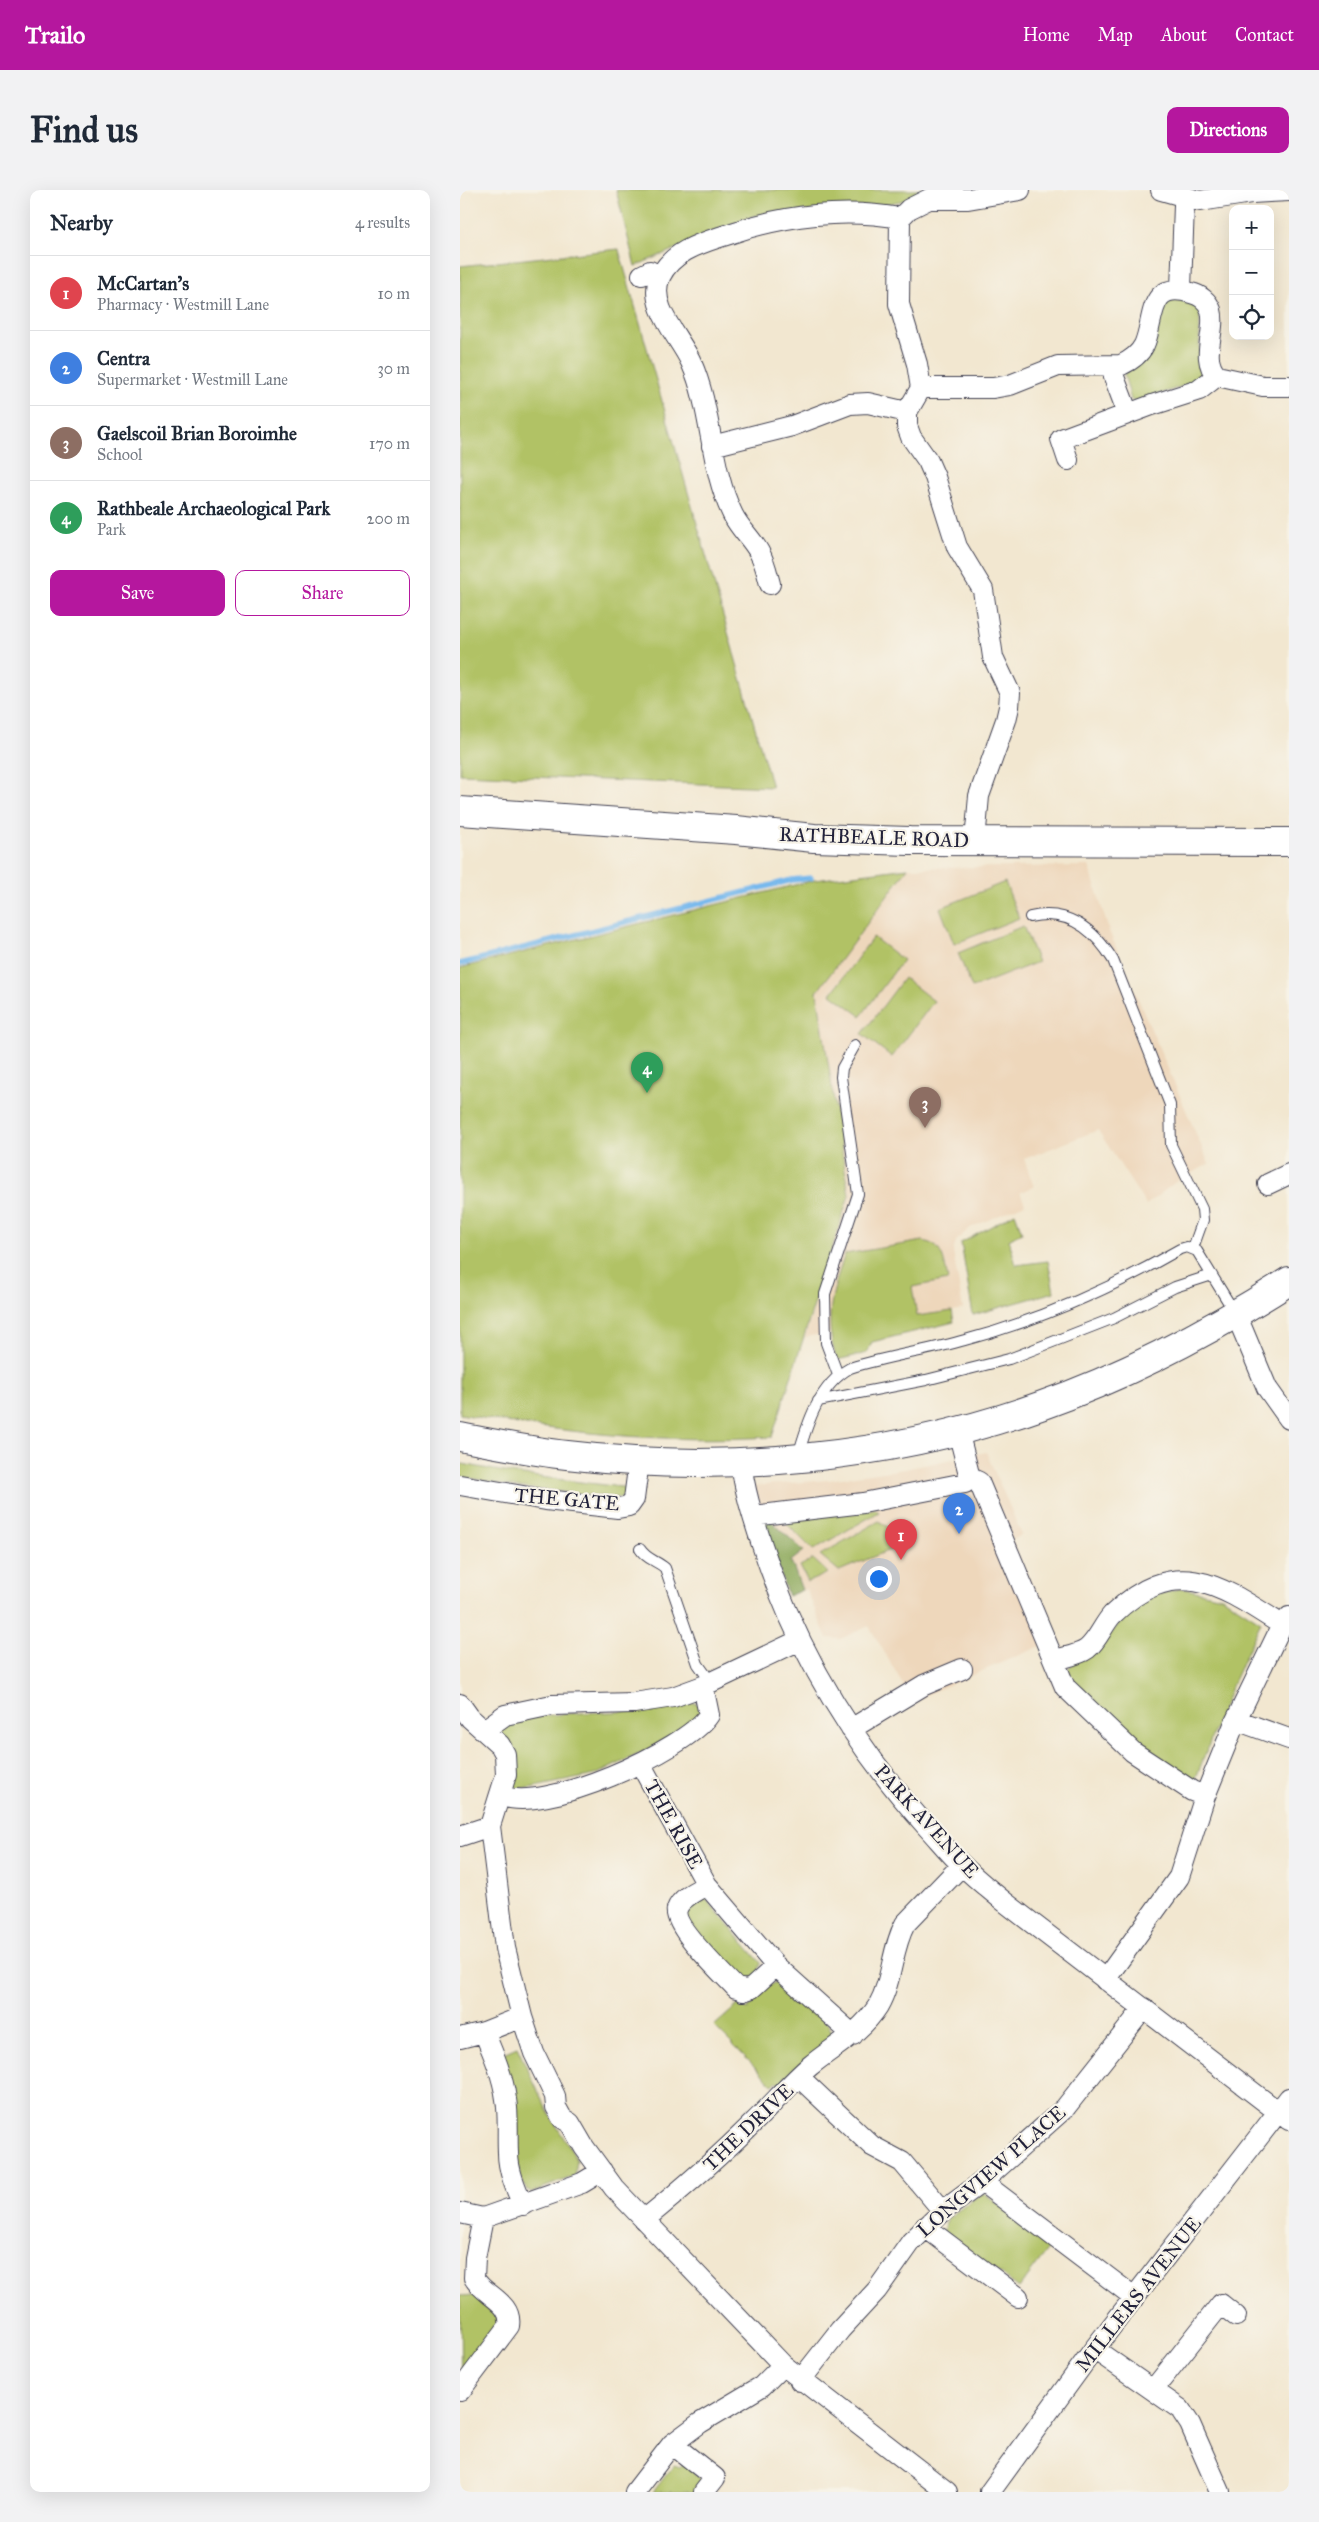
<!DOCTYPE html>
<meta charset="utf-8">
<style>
body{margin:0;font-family:"IM FELL Great Primer",serif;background:#f2f2f3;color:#1f2937}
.controls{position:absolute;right:15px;top:15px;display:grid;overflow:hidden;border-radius:10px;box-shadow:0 5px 20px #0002}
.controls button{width:45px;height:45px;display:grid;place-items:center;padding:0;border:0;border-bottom:1px solid #e0e1e3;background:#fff;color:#1f2937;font:25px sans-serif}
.you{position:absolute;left:418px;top:1388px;width:18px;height:18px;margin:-12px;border:4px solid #fff;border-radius:50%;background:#1a73e8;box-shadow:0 0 0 8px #1a73e833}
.badge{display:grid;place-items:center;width:32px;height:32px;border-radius:50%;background:#b5179e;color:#fff;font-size:16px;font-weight:700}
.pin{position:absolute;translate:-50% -41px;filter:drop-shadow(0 1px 2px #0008)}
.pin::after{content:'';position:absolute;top:26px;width:18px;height:15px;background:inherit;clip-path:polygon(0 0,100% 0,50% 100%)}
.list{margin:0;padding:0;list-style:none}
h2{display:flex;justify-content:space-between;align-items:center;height:65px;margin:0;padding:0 20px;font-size:21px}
h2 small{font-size:16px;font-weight:400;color:#747a83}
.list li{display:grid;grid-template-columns:32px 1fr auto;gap:15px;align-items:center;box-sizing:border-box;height:75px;padding:0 20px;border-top:1px solid #e0e1e3}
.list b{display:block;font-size:19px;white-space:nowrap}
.list p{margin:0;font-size:16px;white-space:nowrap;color:#747a83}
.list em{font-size:16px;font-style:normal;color:#747a83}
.actions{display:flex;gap:10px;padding:15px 20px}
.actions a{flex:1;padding:11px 0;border:1px solid #b5179e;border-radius:10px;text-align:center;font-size:18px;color:#b5179e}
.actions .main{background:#b5179e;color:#fff}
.icon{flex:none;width:28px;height:28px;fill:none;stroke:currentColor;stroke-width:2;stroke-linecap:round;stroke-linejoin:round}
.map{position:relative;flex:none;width:829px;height:2302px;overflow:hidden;border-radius:10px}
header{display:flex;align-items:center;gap:30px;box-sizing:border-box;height:70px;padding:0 25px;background:#b5179e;color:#fff}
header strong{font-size:24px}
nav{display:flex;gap:28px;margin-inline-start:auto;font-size:18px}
.intro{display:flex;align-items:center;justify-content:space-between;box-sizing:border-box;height:120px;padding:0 30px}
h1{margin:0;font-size:35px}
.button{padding:12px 22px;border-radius:10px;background:#b5179e;color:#fff;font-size:18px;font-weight:700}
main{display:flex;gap:30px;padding:0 30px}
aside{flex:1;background:#fff;border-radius:10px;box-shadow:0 5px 20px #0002}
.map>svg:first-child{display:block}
.built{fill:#eed7bb}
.green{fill:#b1c265;stroke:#6a7250}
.forest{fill:#8ca85a;stroke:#57654a}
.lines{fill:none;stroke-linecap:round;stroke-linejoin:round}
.stream{stroke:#78b9ed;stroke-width:5.5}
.lane-casing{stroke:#414051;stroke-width:12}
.street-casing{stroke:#414051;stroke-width:22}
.secondary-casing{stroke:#414051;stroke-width:30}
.lane{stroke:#fff;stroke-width:10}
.street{stroke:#fff;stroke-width:20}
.secondary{stroke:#fff;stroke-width:28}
.labels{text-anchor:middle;stroke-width:4.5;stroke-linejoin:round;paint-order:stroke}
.street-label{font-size:20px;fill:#22223b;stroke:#f7f3e8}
</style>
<header>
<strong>Trailo</strong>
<nav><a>Home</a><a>Map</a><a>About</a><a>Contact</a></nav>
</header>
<div class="intro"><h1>Find us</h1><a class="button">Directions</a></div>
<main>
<aside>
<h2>Nearby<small>4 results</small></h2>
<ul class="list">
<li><span class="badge" style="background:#e0444e">1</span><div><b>McCartan's</b><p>Pharmacy · Westmill Lane</p></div><em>10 m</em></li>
<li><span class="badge" style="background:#3f7fe0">2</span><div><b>Centra</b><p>Supermarket · Westmill Lane</p></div><em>30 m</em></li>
<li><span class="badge" style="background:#8d6e63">3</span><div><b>Gaelscoil Brian Boroimhe</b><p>School</p></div><em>170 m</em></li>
<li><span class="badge" style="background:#2e9e5b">4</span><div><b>Rathbeale Archaeological Park</b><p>Park</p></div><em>200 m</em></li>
</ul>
<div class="actions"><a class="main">Save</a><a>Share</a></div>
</aside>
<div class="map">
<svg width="829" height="2302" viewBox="0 0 829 2302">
<rect width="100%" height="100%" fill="#f7f3e8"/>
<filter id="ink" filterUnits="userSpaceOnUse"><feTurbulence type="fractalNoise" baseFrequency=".02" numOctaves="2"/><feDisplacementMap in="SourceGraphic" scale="10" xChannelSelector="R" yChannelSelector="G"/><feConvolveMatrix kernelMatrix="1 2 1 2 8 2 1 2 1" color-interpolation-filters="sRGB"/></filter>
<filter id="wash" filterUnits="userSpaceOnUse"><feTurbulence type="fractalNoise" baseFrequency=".0096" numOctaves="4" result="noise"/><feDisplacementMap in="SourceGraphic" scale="20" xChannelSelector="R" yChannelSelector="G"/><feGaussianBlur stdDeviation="1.12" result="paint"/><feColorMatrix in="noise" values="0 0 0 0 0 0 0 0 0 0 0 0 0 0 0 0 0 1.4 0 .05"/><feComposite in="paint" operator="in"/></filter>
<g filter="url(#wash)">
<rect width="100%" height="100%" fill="#f2e7d0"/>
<!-- built -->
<path class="built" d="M629 676 649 741 749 974 718 990 686 1015 638 940 564 969 574 997 560 1002 565 1014 510 1038 496 1051 493 1062 503 1119 345 1147 389 1005 357 802 448 678Z
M526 1262 562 1345 552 1350 595 1450 465 1505 454 1513 409 1436 380 1449 367 1448 346 1399 328 1406 294 1296 368 1290 445 1279Z"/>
<!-- green -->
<path class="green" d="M156 0H495L421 15 293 26 175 76Z
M159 59V60L312 597 0 584V76Z
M721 110 730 112 740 121 739 169 742 186 740 190 677 212 671 210 664 184 703 115 711 111Z
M448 678 357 802 389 1005 312 1247C202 1253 108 1244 0 1224V778L355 690Z
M545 692 559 728 494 754 480 718Z
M563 736 578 772 512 798 498 763Z
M413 747 443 770 401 826 371 804Z
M444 788 474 811 432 867 402 844Z
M555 1023 562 1042 549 1050 556 1075 588 1071 594 1102 513 1125 501 1053Z
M463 1051C484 1055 484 1072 488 1090L452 1097 457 1126 492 1121 494 1132 412 1152 407 1163 377 1170C363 1131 372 1102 385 1064Z
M3 1274 55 1284 170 1298 167 1305 160 1308 55 1297 0 1286V1275Z
M415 1319 419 1322 353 1360 323 1330Z
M419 1331 449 1352 379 1381 360 1365Z
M353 1369 368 1383 348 1392 340 1376Z
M721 1398 762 1407 801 1432 772 1495 734 1593 704 1577 613 1494 607 1480 612 1474 643 1454 670 1419 689 1407Z
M230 1512 238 1514 240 1525 204 1552 135 1585 69 1598H57L53 1593 41 1545V1539C61 1519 157 1524 188 1520 202 1519 216 1515 230 1512Z
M240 1708 246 1709 301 1773 298 1784 282 1792 233 1737 226 1728V1718Z
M319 1791 369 1835 373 1847 322 1896 317 1891 313 1895 254 1836 280 1813 287 1820C296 1810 305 1794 319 1791Z
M57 1857 87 1920 117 1970 115 1986 72 2002 67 2000 60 1987 41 1864Z
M525 2004 592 2054 559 2098 483 2041 488 2028 519 2005Z
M15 2105C25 2111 41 2124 39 2137L8 2179 1 2182 0 2106Z
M224 2273 241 2289 234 2302H193L214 2275 220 2277Z"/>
<!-- forest -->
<path class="forest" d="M310 1330 344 1361 331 1371 342 1400 328 1406 304 1334Z"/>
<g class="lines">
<!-- stream -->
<path class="stream" d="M0 774 332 690 351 688"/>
</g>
</g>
<g filter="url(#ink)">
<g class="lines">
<defs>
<path id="lane" d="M570 727C607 718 634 739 653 770L710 915 711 955 742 1019 743 1030 733 1058
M378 1185 366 1153 365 1104 398 1004 381 887 382 878 395 855
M358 1211 466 1190 549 1169 654 1128 715 1097 752 1085
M338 1266C347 1234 359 1195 390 1178 428 1166 467 1161 505 1150 581 1130 652 1098 720 1059L727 1057 737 1061 775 1123
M180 1359C187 1370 196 1370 205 1378L238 1474 251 1492"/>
<path id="street" d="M701 0 740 11 792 3 829 1
M440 28 439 114 457 174 461 198 447 222V236L451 247 468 271 475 287 497 357 523 400 533 467 550 503 549 517 546 530 519 606 515 651
M440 28 449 19 469 9H508L560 0
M182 85 190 81 200 88
M721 99 724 15 727 9
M653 177 654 187 668 224
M461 198H533L550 195 598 176 661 175C670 171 679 165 684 155 695 131 687 89 731 103 740 105 748 111 751 120 757 142 739 167 757 186L803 196H829
M252 256 332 236 390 214 408 213 447 222
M608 270 601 249 692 215 739 200 757 186
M310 394C307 383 305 372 299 362 292 349 280 339 273 325 249 277 253 221 231 172 220 147 187 116 200 87 213 59 246 52 272 43 325 25 385 18 440 28
M808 994 829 984
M776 1124 807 1198 829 1229
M498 1241 510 1288 519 1292 605 1497 673 1562 732 1601 745 1606
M281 1271C284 1300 293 1327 302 1355 336 1460 394 1555 467 1637 479 1650 490 1664 503 1676 516 1689 531 1701 546 1713L829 1930
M0 1295 86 1310 158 1318 169 1316 174 1309 179 1271
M293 1326 403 1313 505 1293 510 1288
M595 1470C605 1467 619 1465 627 1459 638 1450 643 1435 652 1425 716 1363 760 1395 822 1435
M0 1514 10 1528 40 1555 45 1564 46 1585 30 1636 45 1758 62 1827 74 1863 95 1906 96 1917 102 1928 110 1933 124 1957 154 1998 323 2175 487 2302
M776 1530 829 1549
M391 1539 464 1495 502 1479
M24 1540 45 1525 92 1515 174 1513 213 1507 243 1496 340 1450
M180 1573 247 1695 316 1776 393 1845
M41 1605C80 1626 226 1560 249 1525L243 1496
M0 1646 30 1636
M247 1695C238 1700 221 1707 217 1719 212 1736 263 1784 276 1798L282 1799 283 1801 292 1798 316 1776
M645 1790 719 1687 745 1606 776 1530 822 1435 829 1427
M24 1842C33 1863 43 1886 46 1909 49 1927 47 1945 48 1963 48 1981 56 1999 63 2015
M0 1848 24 1842 62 1827
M339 1887 412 1956 442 1972 483 2021
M522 1992 674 2107
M0 2023 23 2028 122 1993 142 1981
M184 2030C222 1999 259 1967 294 1932 313 1914 330 1893 350 1876 374 1856 400 1844 418 1816 433 1790 431 1760 445 1734L502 1675
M465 2037 558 2107
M634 2159 720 2219 730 2234 760 2302
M340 2191 380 2140 417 2100 451 2052 483 2021 522 1992 605 1918 684 1818
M693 2200 761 2114 776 2126
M0 2201 49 2136C53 2112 24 2106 14 2088L15 2068 23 2028
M212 2254 255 2288 244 2302
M175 2302 212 2254 240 2233 302 2196 323 2175
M530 2302 634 2159 829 1908"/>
<path id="secondary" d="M0 621 276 640 354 648 450 651 829 652
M0 1247C36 1254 71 1261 107 1265 264 1284 431 1269 580 1216 668 1185 751 1141 829 1091"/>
</defs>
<!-- lane casing -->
<use href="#lane" class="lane-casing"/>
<!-- street casing -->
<use href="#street" class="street-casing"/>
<!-- secondary casing -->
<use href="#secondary" class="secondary-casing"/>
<!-- lane -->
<use href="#lane" class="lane"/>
<!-- street -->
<use href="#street" class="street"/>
<!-- secondary -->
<use href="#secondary" class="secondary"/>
</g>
</g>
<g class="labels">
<!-- street labels -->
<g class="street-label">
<text transform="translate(414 647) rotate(2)" y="7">RATHBEALE ROAD</text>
<text transform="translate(107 1309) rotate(5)" y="7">THE GATE</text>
<text transform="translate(467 1631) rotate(48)" y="7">PARK AVENUE</text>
<text transform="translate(214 1634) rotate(61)" y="7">THE RISE</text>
<text transform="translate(288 1937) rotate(-44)" y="7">THE DRIVE</text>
<text transform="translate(531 1981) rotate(-41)" y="7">LONGVIEW PLACE</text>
<text transform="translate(678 2104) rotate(-52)" y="7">MILLERS AVENUE</text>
</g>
</g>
</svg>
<div class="controls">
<button>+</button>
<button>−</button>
<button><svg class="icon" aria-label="locate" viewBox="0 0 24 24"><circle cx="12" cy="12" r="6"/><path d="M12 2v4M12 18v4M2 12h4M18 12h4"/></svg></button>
</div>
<div class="you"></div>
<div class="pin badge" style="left:441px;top:1370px;background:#e0444e">1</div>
<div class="pin badge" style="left:499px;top:1344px;background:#3f7fe0">2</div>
<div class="pin badge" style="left:465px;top:938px;background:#8d6e63">3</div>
<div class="pin badge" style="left:187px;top:903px;background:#2e9e5b">4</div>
</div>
</main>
